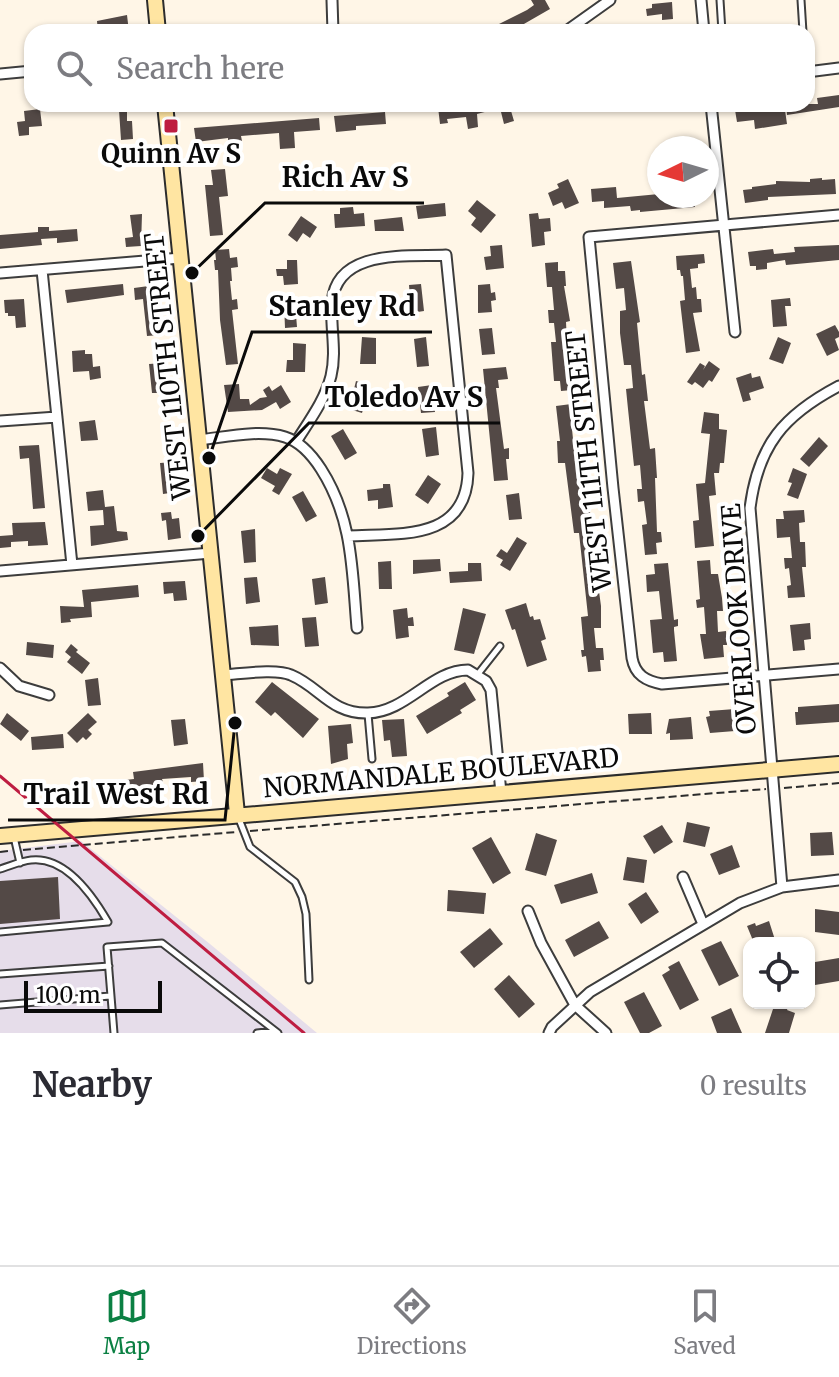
<!DOCTYPE html>
<style>
body{margin:0;font-family:Merriweather,serif;background:#f2f2f3;color:#2b2b33}
.controls{position:absolute;right:24px;bottom:24px;display:grid;overflow:hidden;border-radius:16px;box-shadow:0 2px 6px #0004}
.controls button{width:72px;height:72px;display:grid;place-items:center;padding:0;border:0;border-bottom:2px solid #e1e1e2;background:#fff;color:#2b2b33;font:40px sans-serif}
.compass{position:absolute;left:647px;top:136px;width:72px;height:72px;border-radius:50%;background:#fff;box-shadow:0 2px 6px #0004;rotate:265deg}
.scale{position:absolute;left:24px;bottom:20px;width:138px;box-sizing:border-box;padding-left:8px;border:4px solid #0a0a0a;border-top:0;font-size:22px;line-height:28px;white-space:nowrap;color:#0a0a0a;-webkit-text-stroke:6px #fff;paint-order:stroke}
.list{margin:0;padding:0;list-style:none}
h2{display:flex;justify-content:space-between;align-items:center;height:104px;margin:0;padding:0 32px;font-size:34px}
h2 small{font-size:26px;font-weight:400;color:#7c7c81}
.icon{flex:none;width:44px;height:44px;fill:none;stroke:currentColor;stroke-width:2;stroke-linecap:round;stroke-linejoin:round}
.map{position:relative;flex:none;width:839px;height:1033px;overflow:hidden}
.search{position:absolute;background:#fff;box-shadow:0 2px 6px #0004;left:24px;right:24px;top:24px;height:88px;display:flex;align-items:center;gap:20px;box-sizing:border-box;padding:0 28px;border-radius:24px;color:#7c7c81;font-size:30px}
.sheet{height:232px;background:#fff}
nav{display:flex;justify-content:space-around;align-items:center;box-sizing:border-box;height:112px;border-top:2px solid #e1e1e2;background:#fff;font-size:22px;color:#7c7c81}
nav a{display:grid;justify-items:center;gap:4px}
nav .on{color:#0b8043}
.map>svg:first-child{display:block}
.industrial{fill:#e6ddea}
.building{fill:#534946}
.lines{fill:none;stroke-linecap:round;stroke-linejoin:round}
.lane-casing{stroke:#3d3d3d;stroke-width:9}
.street-casing{stroke:#3d3d3d;stroke-width:13}
.secondary-casing{stroke:#2c2c2c;stroke-width:18}
.path{stroke:#2c2c2c;stroke-width:2;stroke-dasharray:8 4;stroke-linecap:butt}
.lane{stroke:#fff;stroke-width:5}
.street{stroke:#fff;stroke-width:9}
.secondary{stroke:#ffe5a2;stroke-width:14}
.rail{stroke:#be1d41;stroke-width:3}
.poi-dot{fill:#be1d41;stroke:#fff;stroke-width:3}
.labels{text-anchor:middle;stroke-width:8;stroke-linejoin:round;paint-order:stroke}
.poi-label{font-size:26px;font-weight:bold;fill:#0a0a0a;stroke:#fff}
.street-label{font-size:26px;fill:#0a0a0a;stroke:#fff}
.leader{fill:none;stroke:#0a0a0a;stroke-width:3}
.callout-dot{fill:#0a0a0a;stroke:#fff;stroke-width:3}
.callout-label{font-size:28px;text-anchor:middle;font-weight:bold;fill:#0a0a0a;stroke:#fff;stroke-width:8;stroke-linejoin:round;paint-order:stroke}
</style>
<div class="map">
<svg width="839" height="1033" viewBox="0 0 839 1033">
<rect width="100%" height="100%" fill="#fff6e7"/>
<!-- industrial -->
<path class="industrial" d="M81 841 210 944 317 1033H0V851Z"/>
<!-- building -->
<path class="building" d="M531 0H545L550 9 510 32H483L527 10 534 5Z
M672 2 673 19 662 20V14L647 16 646 9 652 8V4Z
M127 15 129 32H98L97 21Z
M839 95V107L787 115 786 104H818L817 98Z
M95 104H127V121H132L133 139 121 140 119 110 96 112Z
M471 104H509L514 121 504 124 500 108 477 114 478 127 468 129 466 117 447 119 448 123 440 124 438 107Z
M754 108V110L766 109V112L785 110 787 124 755 129 754 120 737 122 735 110Z
M40 109 42 126 29 127V135L19 136 17 122 25 121 24 111Z
M385 112 386 124 356 126V130L336 132 334 116Z
M319 118 320 130 294 132 295 148 280 149 279 133 241 136 242 141 228 142V138L196 142 194 128Z
M225 169 228 196 219 197 223 235 210 236 205 185H213L211 170Z
M822 178V180L835 179 836 194 768 197V200L745 203 743 190 752 189V187L776 184V181L810 182V179Z
M568 179 579 203 565 209 562 202 553 206 548 193 559 188 557 184Z
M616 187 617 198 659 194 693 196 695 207 640 212V210L631 211 630 206 604 208V201L592 202 591 189Z
M477 200 496 215 481 233 471 225 476 218 468 211Z
M445 203 446 216 418 219 416 206Z
M353 207 354 214 364 213 365 226 335 228 334 214H340V208Z
M538 213 539 219 550 218 551 231 544 232 545 245 532 247 529 214Z
M142 214 141 246 126 247 125 238 133 237 130 215Z
M301 216 317 227 310 238 303 233 297 242 288 235Z
M402 217 404 231H375L374 220Z
M38 227H49V231L77 229 78 241 57 243V238L41 239 42 245 0 249V235L38 232Z
M502 245 504 268 486 270 484 257 491 256 490 246Z
M839 245V260L786 265 785 260 767 263V269L756 270V266H750L748 252 773 249 774 254 795 252 794 247Z
M229 249 230 258 237 257 238 267 231 268 232 281H230L232 300 237 299 238 309 232 310 238 364 226 365 220 320 218 270H215L214 260H216L215 250Z
M704 254 705 263 698 264V268L690 269 692 288 696 287 697 299H701L702 312 693 313 700 351 686 353 680 301 685 300 683 276H681L680 270H677L676 256Z
M287 260H297L298 284 284 285 283 276H277L276 269H287Z
M631 261 640 322 637 323 642 375 645 374 648 401H644L650 449 655 448 657 478H655L657 532H661L662 542 656 543 657 554 645 555 642 525 647 524 644 501 638 502 637 489H642L640 465 634 466 628 409 626 389 633 388 631 365H624L620 333V311L626 310 624 288 616 289 613 263Z
M558 262V271H565L566 286H564L570 321 566 322 567 343 572 342 576 379H571L572 390 561 391 560 381H554L551 342H556L554 323H549L548 310H554L552 287H547L545 263Z
M123 284 124 295 67 303 65 290Z
M421 284 424 311 411 313 409 285Z
M490 284 491 293 495 292 496 300 491 301 492 312 478 313V285Z
M156 285 160 335 147 336 143 299 135 300 134 288Z
M790 298 791 306H785L787 326 773 327 771 300Z
M24 299 26 327 16 328 15 316H8V313H5L4 300Z
M303 302 304 315H296L297 327 285 328 284 303Z
M835 325 839 332V337L835 339 839 350 827 356 816 334Z
M492 328 495 354 482 355 479 329Z
M362 337 376 338V364H360Z
M426 337 429 366 417 367 414 339Z
M778 337 791 343 783 364 769 359Z
M293 343 306 344 305 372H286L287 360H293Z
M85 350V354H92L93 367 100 366 101 378 90 380 89 371 73 372 72 351Z
M709 361 720 369 712 382 709 380 703 388 695 382 692 385 687 382 700 363 705 366 703 370Z
M163 363 165 384 159 385 160 393H152L149 364Z
M506 367 508 379 498 380 499 388H496L504 449 509 448V459H506L508 480 494 481 483 369Z
M751 373 752 378 760 376 764 388 749 393 751 400 743 402 736 378Z
M356 381 370 385 362 413 349 409Z
M239 384 240 399H249L250 405 260 398 267 397 263 390 269 386 272 391 281 385 291 402 280 409 276 402 262 410 228 412 224 385Z
M432 385 435 412 421 413 418 387Z
M579 403 580 415 571 419 574 449 583 448 584 461H580L582 483 587 482 591 521H585L588 540H592L601 606V628H594L596 648H603L604 660H600L601 671 588 672 586 656 582 657 581 650H584L581 617 588 616 579 533H574L565 463H558L557 441H560L556 406Z
M704 412 719 414V429L727 430 724 463H720L719 473H714L716 495 709 496 714 546 695 548 693 521 699 520 696 484 705 483 710 434 701 433Z
M95 420 98 440 81 441 79 422Z
M436 427 439 455 426 457 422 429Z
M343 429 357 453 345 460 331 436Z
M819 437 828 446 809 467 800 459Z
M39 445 45 508 33 509 29 458 20 459 19 446Z
M173 462 176 484 169 485 170 493 163 494 160 463Z
M267 468 277 474 280 468 292 474 279 495 272 491 275 486 261 478Z
M793 468 807 474 798 499 787 495 792 483 788 482Z
M428 475 441 484 428 504 415 495Z
M383 484H390L393 507 378 509V500L368 501 367 490 383 488Z
M103 490 105 507 114 506 117 531 127 532 128 540 91 546 90 526 104 525 103 510 88 511 86 492Z
M303 491 317 516 306 522 292 497Z
M519 493 522 519 509 520 506 495Z
M804 510 805 522 799 523 800 542H805L806 567H802L805 597 788 598 787 586 791 585 789 568 785 569 784 558H792L790 537 777 538 776 519H784L783 511Z
M171 512 172 519 179 518 181 538 168 540 166 520 162 521 161 513Z
M45 522 48 545 28 546V541L11 542V547L0 548V536L13 535 12 523Z
M255 529 256 562 244 563 241 531Z
M517 537 527 543 510 571 500 565 503 560 496 556 501 549 507 553Z
M440 559 441 571 413 574V560Z
M710 560 711 574H718L722 598 723 611H717L718 632 726 631 727 645H723L724 657 704 659 700 634H706L704 607 697 608 696 600 700 599 697 561Z
M391 561 392 589H379L378 562Z
M468 563H481L482 581 450 583 449 572 468 571Z
M668 563 674 620 678 619V626L674 627V630L677 661 664 662 663 652 653 653 650 620 662 619 659 591 647 592 646 575 655 574 654 564Z
M257 577 260 602 246 604 244 578Z
M325 577 328 603 315 605 312 579Z
M185 581 187 600 174 601 173 593 164 594 163 582Z
M138 585 139 597 91 602 92 617 70 619 71 622 61 623 60 606 84 607 82 590Z
M526 603 530 617 533 616 534 620 540 619 546 639 541 641 547 660 527 667 515 629 512 630 505 610Z
M407 608 408 618 413 617 414 626H408L409 637 396 639 393 610Z
M463 608 486 614 474 654 454 650Z
M316 617 319 646 305 647 302 618Z
M810 623 811 639 804 640 805 650 793 651 790 625Z
M278 625 279 646 251 645 249 627Z
M27 642 54 645 53 658 26 655Z
M71 644 78 650 76 652 90 663 82 674 67 662 71 657 65 652Z
M98 678 101 705 88 706 85 680Z
M272 682 319 719 303 738 275 712 271 716 255 702Z
M465 682 476 700 460 710 462 713 427 734 416 716 449 696 447 693Z
M839 704V722L796 725 795 712H798V707Z
M735 709V731L710 733 706 717 710 716 709 711Z
M7 713 29 731 21 741 0 724Z
M88 713 97 722 88 730 92 734 86 740 83 737 77 743 67 733Z
M651 713 652 734H629L628 714Z
M691 717 693 739 670 740V733L666 734 669 719Z
M185 719 188 744 174 746 171 720Z
M404 719 407 756 392 757 390 740 384 741 382 720Z
M351 724 353 743 347 744 348 759 331 764 328 726Z
M63 734 64 748 32 750 31 737Z
M203 763 204 781 191 782V777L162 779 163 782 153 783 154 785 126 788 125 780 134 779 133 772Z
M687 822 710 827 705 847 683 842Z
M662 825 673 842 654 854 643 836Z
M832 832 834 855 811 856 810 833Z
M536 833 557 840 546 876 525 870Z
M491 837 511 873 493 884 472 848Z
M732 845 740 867 719 875 710 854Z
M627 857 647 860 644 883 623 880Z
M592 873 598 893 561 904 554 885Z
M58 877 60 919 0 924V881Z
M448 890 486 893 484 914 447 911Z
M646 892 659 912 641 924 628 904Z
M815 909 839 912V935L815 932Z
M599 921 609 938 574 957 565 940Z
M769 921 776 943H754L747 926 755 923 756 926Z
M490 928 503 944 474 968 460 952Z
M721 941 739 976 719 986 701 950Z
M839 958V981L809 986V963Z
M679 961 699 1000 680 1010 662 975 670 970 668 967Z
M509 975 535 1004 519 1018 494 989Z
M644 992 662 1026 649 1033H640L624 1002Z
M775 1003 789 1005 787 1010 795 1013 789 1033H765Z
M731 1008 742 1033H717L711 1017Z"/>
<g class="lines">
<defs>
<path id="lane" d="M720 0 722 32
M801 0 803 32
M478 674 500 646
M368 714 372 759
M239 819 250 847 295 882 302 897 306 914 309 980
M14 837 20 863
M0 869C10 866 21 861 31 860 65 856 93 896 108 922L0 932
M0 974 109 966
M0 1005 110 996
M114 1033 107 947 162 943 278 1033
M257 1033 275 1031"/>
<path id="street" d="M332 0 333 32
M701 0 704 32
M565 32 610 0
M807 72 839 68
M0 74 32 71
M711 104 735 332
M839 215 589 237 613 488 632 658C635 675 646 681 662 684L839 669
M42 270 72 565
M0 273 181 258
M0 421 57 417
M199 440C226 437 259 429 285 437 301 442 312 455 321 469 353 519 352 570 357 628
M296 442C309 421 325 400 331 376 337 351 330 327 332 302 337 248 408 257 446 255L468 473C466 542 398 533 348 536
M0 571 211 553
M0 668 19 686 49 695
M223 675C240 674 276 668 291 675 320 687 331 714 368 713 407 712 431 670 468 670L486 681 491 690 501 793
M683 877 703 924
M782 887 750 508C758 445 784 415 839 386
M528 911 541 943 575 1005 606 1033
M549 1033 552 1027 590 992 740 903 782 887 839 880"/>
<path id="secondary" d="M155 0 158 32
M165 104 237 814
M0 836 839 764"/>
</defs>
<!-- lane casing -->
<use href="#lane" class="lane-casing"/>
<!-- street casing -->
<use href="#street" class="street-casing"/>
<!-- secondary casing -->
<use href="#secondary" class="secondary-casing"/>
<!-- path -->
<path class="path" d="M784 788 839 783
M250 831 766 789
M23 850C94 844 165 838 236 832
M0 852 9 851"/>
<!-- lane -->
<use href="#lane" class="lane"/>
<!-- street -->
<use href="#street" class="street"/>
<!-- secondary -->
<use href="#secondary" class="secondary"/>
<!-- rail -->
<path class="rail" d="M0 776 304 1033"/>
</g>
<!-- markers -->
<rect class="poi-dot" x="163" y="118" width="16" height="16" rx="4"/>
<g class="labels">
<!-- poi labels -->
<g class="poi-label">
<text x="171" y="163">Quinn Av S</text>
</g>
<!-- street labels -->
<g class="street-label">
<text transform="translate(168 366) rotate(-96)" y="9">WEST 110TH STREET</text>
<text transform="translate(589 461) rotate(-96)" y="9">WEST 111TH STREET</text>
<text transform="translate(739 619) rotate(-94)" y="9">OVERLOOK DRIVE</text>
<text transform="translate(441 773) rotate(-5)" y="9">NORMANDALE BOULEVARD</text>
</g>
</g>
<!-- callouts -->
<path class="leader" d="M192 273L265 203H424M209 458L252 332H432M198 536L309 423H500M235 723L225 820H8"/>
<g class="callout-dot">
<circle cx="192" cy="273" r="8"/>
<circle cx="209" cy="458" r="8"/>
<circle cx="198" cy="536" r="8"/>
<circle cx="235" cy="723" r="8"/>
</g>
<g class="callout-label">
<text x="345" y="187">Rich Av S</text>
<text x="342" y="316">Stanley Rd</text>
<text x="404" y="407">Toledo Av S</text>
<text x="116" y="804">Trail West Rd</text>
</g>
</svg>
<div class="controls">
<button><svg class="icon" aria-label="locate" viewBox="0 0 24 24"><circle cx="12" cy="12" r="6"/><path d="M12 2v4M12 18v4M2 12h4M18 12h4"/></svg></button>
</div>
<svg class="compass" viewBox="-18 -18 36 36"><path d="M0-13l5 13h-10z" fill="#e53935"/><path d="M0 13l5-13h-10z" fill="#7c7c81"/></svg>
<div class="scale">100 m</div>
<div class="search"><svg class="icon" aria-label="search" viewBox="0 0 24 24"><circle cx="10" cy="10" r="6"/><path d="M15 15l6 6"/></svg>Search here</div>
</div>
<section class="sheet">
<h2>Nearby<small>0 results</small></h2>
<ul class="list">
</ul>
</section>
<nav>
<a class="on"><svg class="icon" aria-label="map" viewBox="0 0 24 24"><path d="M3 6l6-2 6 2 6-2v14l-6 2-6-2-6 2zM9 4v14M15 6v14"/></svg>Map</a>
<a><svg class="icon" aria-label="directions" viewBox="0 0 24 24"><path d="M12 3l9 9-9 9-9-9zM9 14v-3h6M13 9l2 2-2 2"/></svg>Directions</a>
<a><svg class="icon" aria-label="saved" viewBox="0 0 24 24"><path d="M7 4h10v16l-5-4-5 4z"/></svg>Saved</a>
</nav>
